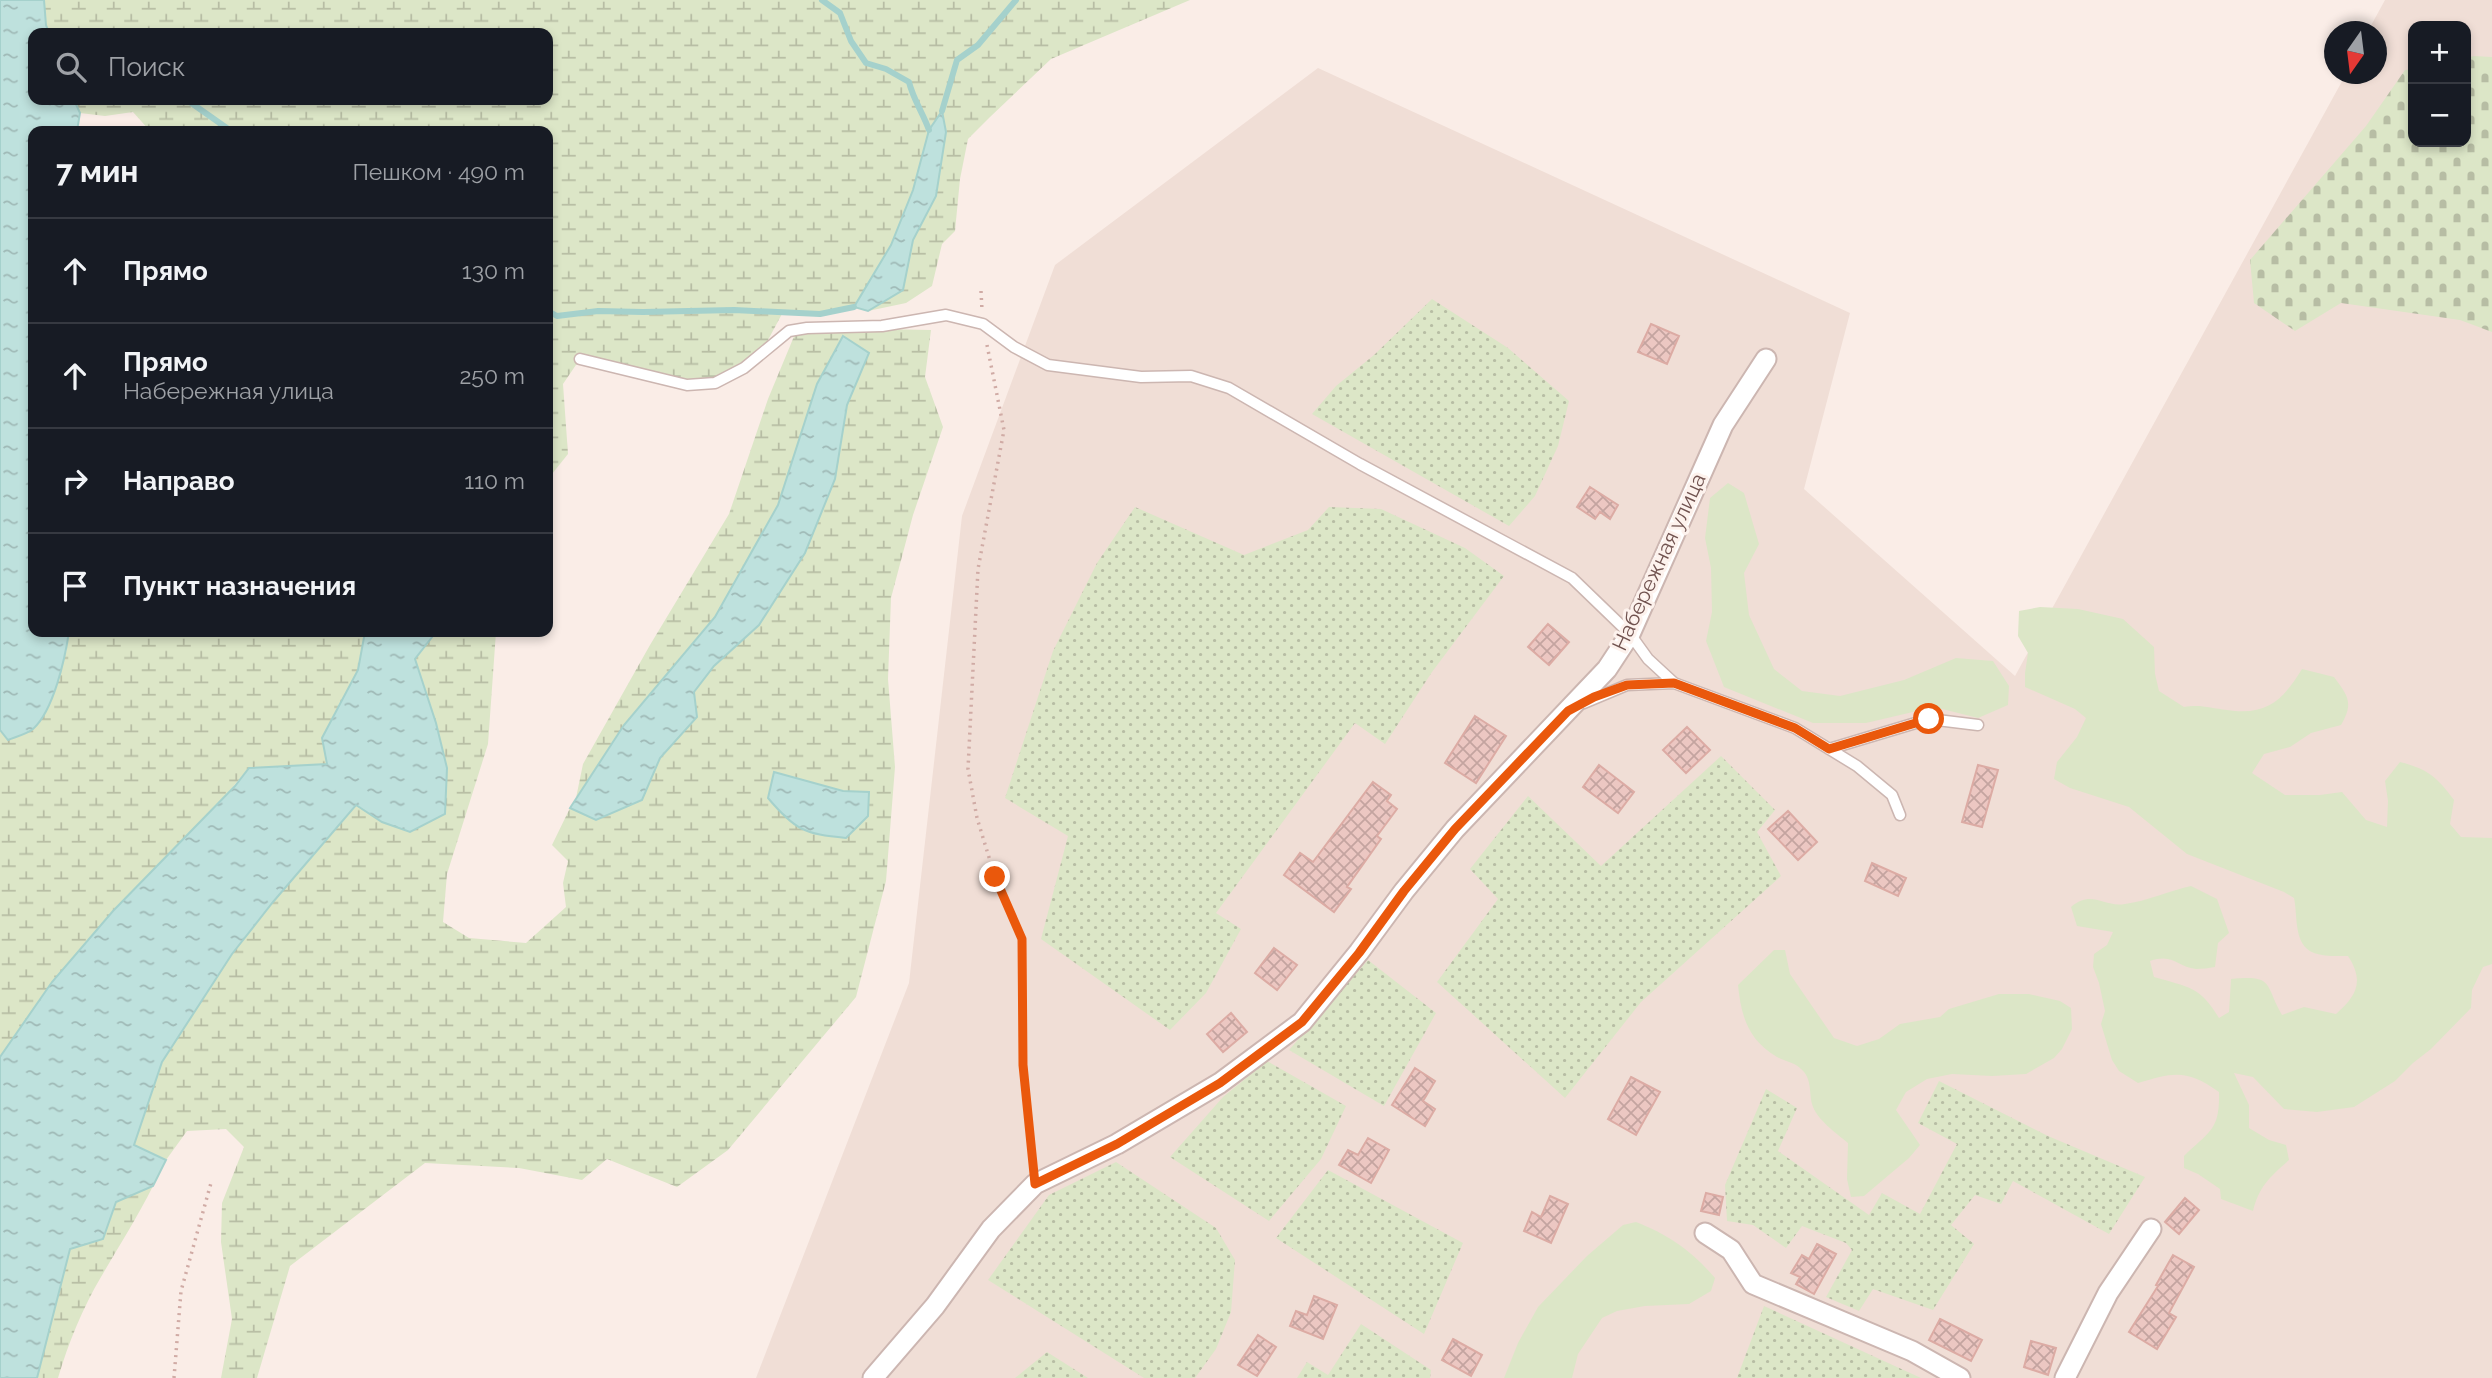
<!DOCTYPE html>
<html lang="ru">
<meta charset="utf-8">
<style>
body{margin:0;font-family:Raleway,sans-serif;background:#20242c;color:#f1f3f6}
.controls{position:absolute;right:21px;top:21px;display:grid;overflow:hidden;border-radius:14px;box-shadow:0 4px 10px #0003}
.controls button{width:63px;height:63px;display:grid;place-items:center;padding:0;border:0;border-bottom:2px solid #363941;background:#171b24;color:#f1f3f6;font:35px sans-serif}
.compass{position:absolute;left:2324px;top:21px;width:63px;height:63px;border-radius:50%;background:#171b24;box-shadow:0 4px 10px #0003;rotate:194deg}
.stop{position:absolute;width:21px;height:21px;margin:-16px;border:5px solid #ea580c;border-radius:50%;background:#fff}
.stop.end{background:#ea580c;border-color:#fff;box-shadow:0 2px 7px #0008}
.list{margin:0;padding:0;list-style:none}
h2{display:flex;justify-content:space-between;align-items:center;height:91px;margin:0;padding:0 28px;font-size:30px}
h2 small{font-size:23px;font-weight:400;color:#9ea1a6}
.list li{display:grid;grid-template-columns:46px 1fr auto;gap:21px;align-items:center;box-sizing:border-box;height:105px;padding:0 28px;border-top:2px solid #363941}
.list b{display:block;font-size:26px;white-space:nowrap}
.list p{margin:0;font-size:23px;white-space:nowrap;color:#9ea1a6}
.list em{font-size:23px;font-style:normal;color:#9ea1a6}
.icon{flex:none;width:38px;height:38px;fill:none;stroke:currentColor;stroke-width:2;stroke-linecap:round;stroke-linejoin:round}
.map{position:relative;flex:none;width:2492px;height:1378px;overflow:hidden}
.search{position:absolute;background:#171b24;box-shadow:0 4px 10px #0003;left:28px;top:28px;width:525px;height:77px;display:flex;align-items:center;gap:18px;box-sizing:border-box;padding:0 24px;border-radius:14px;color:#9ea1a6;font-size:26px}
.panel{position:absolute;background:#171b24;box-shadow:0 4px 10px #0003;left:28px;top:126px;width:525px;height:511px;border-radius:14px}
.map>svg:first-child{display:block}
.residential{fill:#f0ded6;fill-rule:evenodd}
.grass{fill:#dce6c7}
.wetland{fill:url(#wetland-marsh)}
.cemetery{fill:url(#cemetery-stones)}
.park{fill:url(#park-dots)}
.water{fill:url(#water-ripples);stroke:#a5d1cc;stroke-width:2}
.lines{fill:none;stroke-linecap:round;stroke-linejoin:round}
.stream{stroke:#a5d1cc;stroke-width:6}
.building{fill:url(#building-cross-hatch);stroke:#dcaba4;stroke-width:2}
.lane-casing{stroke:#ccb6b1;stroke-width:13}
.street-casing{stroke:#ccb6b1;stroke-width:23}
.path{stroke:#d0aba5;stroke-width:3.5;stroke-dasharray:2 5;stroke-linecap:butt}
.lane{stroke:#fff;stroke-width:10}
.street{stroke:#fff;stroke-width:19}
.route{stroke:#ea580c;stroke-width:9}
.labels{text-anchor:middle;stroke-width:6;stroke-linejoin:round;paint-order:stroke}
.street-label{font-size:21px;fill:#70524f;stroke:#fdf2ed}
</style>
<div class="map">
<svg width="2492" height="1378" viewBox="0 0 2492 1378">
<defs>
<pattern id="wetland-marsh" width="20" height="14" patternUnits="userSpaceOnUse" patternTransform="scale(1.75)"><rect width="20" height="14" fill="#dce6c7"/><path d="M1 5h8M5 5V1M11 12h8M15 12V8" fill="none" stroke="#b7bda4"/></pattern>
<pattern id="cemetery-stones" width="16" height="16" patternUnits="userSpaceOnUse" patternTransform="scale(1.75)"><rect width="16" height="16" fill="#dce6c7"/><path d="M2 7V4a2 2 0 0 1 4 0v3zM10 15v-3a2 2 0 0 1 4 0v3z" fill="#b7bda4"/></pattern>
<pattern id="park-dots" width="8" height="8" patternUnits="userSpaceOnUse" patternTransform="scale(1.75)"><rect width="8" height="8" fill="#dce6c7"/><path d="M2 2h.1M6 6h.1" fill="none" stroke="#b7bda4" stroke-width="1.8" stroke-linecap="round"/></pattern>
<pattern id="water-ripples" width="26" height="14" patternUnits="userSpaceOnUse" patternTransform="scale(1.75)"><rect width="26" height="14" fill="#bee1dd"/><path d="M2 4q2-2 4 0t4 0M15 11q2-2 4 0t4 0" fill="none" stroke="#9fb9b6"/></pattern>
<pattern id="building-cross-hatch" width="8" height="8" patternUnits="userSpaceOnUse" patternTransform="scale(1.75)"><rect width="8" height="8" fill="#ecc7c2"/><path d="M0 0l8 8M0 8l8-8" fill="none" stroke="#c4a4a0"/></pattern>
</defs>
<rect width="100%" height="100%" fill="#faede7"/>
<!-- residential -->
<path class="residential" d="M2385 0H2492V1378H756L909 983 962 516 1055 265 1318 68 1850 313 1804 489 2015 676 2346 74H2376V32L2368 31ZM2413 26H2466V142H2413Z"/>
<!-- grass -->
<path class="grass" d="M1728 483 1744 493 1759 544 1744 573 1749 615 1774 669 1802 691 1840 696 1904 680 1956 658 1993 661 2009 686 2008 705 1978 718 1934 707 1866 723H1813L1724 687 1706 641 1712 612 1711 568 1705 538 1710 498Z
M2040 607 2078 609 2123 619 2154 647 2155 674 2159 691 2184 707C2200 704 2211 708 2227 710 2267 716 2283 700 2302 669L2334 677C2348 696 2354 703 2341 725L2311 733 2290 747 2264 754 2252 773 2285 795H2320L2342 792 2366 820 2387 827 2388 801 2385 781 2400 762C2428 769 2437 777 2454 800L2450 824 2461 837 2492 838V964L2483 967 2472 990 2471 1008 2431 1049 2413 1063 2395 1081 2354 1107 2317 1112 2284 1109 2253 1077 2234 1073 2249 1105V1128L2269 1140 2286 1145 2289 1160C2270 1177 2259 1186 2253 1211L2221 1199 2220 1189 2198 1174 2184 1168V1156C2209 1131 2220 1131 2219 1092 2187 1069 2174 1072 2138 1083L2119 1071 2112 1060 2101 1024 2105 1011 2099 983 2093 967 2094 954 2107 945 2113 932 2077 926 2071 907C2092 889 2104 908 2125 904 2147 901 2169 891 2191 886L2217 899 2229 933 2218 943 2215 967C2209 968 2202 969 2196 969 2177 967 2174 953 2150 961L2154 977C2188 987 2200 986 2219 1018L2229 1012 2231 979C2275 975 2264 984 2282 1015L2304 1007 2336 1014C2356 996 2365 982 2348 956 2338 956 2324 957 2314 953 2293 945 2298 916 2294 898L2284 892 2187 854 2129 807 2070 788 2054 779 2057 762 2077 737 2086 718 2075 709 2025 687V673L2028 653 2018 636 2019 611Z
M1774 950H1785L1790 974 1834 1038 1857 1046 1879 1039 1900 1024 1940 1017 1949 1009 1999 994H2029L2060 1001 2071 1008 2072 1029 2062 1049 2054 1058 2026 1074 1992 1076 1952 1074 1927 1079 1906 1092 1896 1110 1920 1145 1909 1158 1864 1196 1851 1197 1847 1179 1848 1143C1836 1133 1816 1119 1812 1104 1809 1092 1812 1078 1801 1069 1796 1063 1784 1061 1777 1057 1748 1040 1741 1016 1738 985Z
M1636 1222C1669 1235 1692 1251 1715 1278L1711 1291 1689 1304 1645 1306 1617 1311 1602 1318 1578 1354 1572 1378H1504L1518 1343 1538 1307 1587 1256 1623 1225Z"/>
<!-- wetland -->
<path class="wetland" d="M44 0H1190L1051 59 990 117 968 139 960 179 955 231 942 244 932 286 906 303 868 311 854 307 820 314 783 312 760 355 709 383 651 375 580 359 563 384 568 454 548 479V131H150L133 112 105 116 80 113 74 100H548V33H49L46 25Z
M879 329 931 330 925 377 943 427 913 515 891 598 888 679 895 767 886 881 856 997 728 1150 677 1187 607 1159 582 1180 519 1168 425 1163 290 1266 257 1378H221L232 1319 221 1242 222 1203 244 1147 226 1129 187 1131 166 1160 134 1145 162 1062 232 954 273 902 356 805 382 822 445 814 447 768 436 723 415 659 436 632H496L488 744 447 874 443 922 469 938 526 943 566 907 563 883 568 861 552 845 570 808 596 820 642 800 660 758 697 717 694 692 714 666 759 625 805 553 835 479 847 405 869 354 817 384 778 505 715 617 624 725 576 798 583 764 650 645 729 514 768 399 795 334Z
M69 632H365L358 670 322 738 327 764 249 768 0 1057V730L8 740 66 653Z
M153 1186C137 1218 119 1246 101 1277 83 1307 68 1344 58 1378H37L70 1249 103 1239 116 1202Z"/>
<!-- cemetery -->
<path class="cemetery" d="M2474 56 2492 57V332L2460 320 2341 303 2295 331 2254 303 2250 260 2366 126 2405 70 2413 69V142H2466V58Z"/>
<!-- park -->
<path class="park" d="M1432 299 1508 348 1569 401 1558 446 1535 496 1509 526 1312 414 1336 386 1374 355Z
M1135 507 1244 555 1308 530 1329 507 1381 509 1465 548 1504 576 1432 672 1385 744 1355 723 1216 913 1241 929 1206 993 1170 1030 1041 939 1068 836 1005 798 1053 651 1097 563Z
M1721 756 1775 810 1757 832 1781 876 1641 1002 1565 1098 1437 982 1498 899 1470 869 1528 796 1601 866Z
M1368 960 1436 1013 1384 1106 1289 1050Z
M1267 1061 1346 1106 1321 1159 1269 1221 1170 1157 1223 1097Z
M1939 1081 2048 1136 2145 1177 2109 1234 2013 1181 2001 1204 1975 1195 1951 1225 1974 1244 1933 1310 1873 1289 1859 1311 1826 1297 1852 1250 1846 1243 1802 1226 1786 1248 1753 1225 1727 1221 1725 1185 1766 1089 1797 1108 1778 1151 1869 1215 1882 1193 1920 1214 1957 1144 1918 1123Z
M1116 1162 1216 1228 1235 1260 1231 1312 1216 1349 1195 1378H1144L988 1280 1049 1195Z
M1328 1170 1463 1243 1424 1334 1276 1238Z
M1764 1306 1921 1378H1737Z
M1361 1324 1431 1370 1430 1378H1297L1307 1362 1328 1375Z
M1047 1352 1088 1378H1015Z"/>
<!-- water -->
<path class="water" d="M0 0H44L46 25 49 33H33V100H74L80 113 77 131H33V632H69C65 658 54 710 33 729 27 734 15 737 8 740L0 730Z
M942 111 946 132 936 196 913 240 903 290 868 311 854 307 891 245 913 190 929 130Z
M843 336 869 353 847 405 835 479 805 553 759 625 714 666 694 692 697 717 660 758 642 800 596 820 570 808 624 725 715 617 778 505 817 384Z
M365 632H436L415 659 436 723 447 768 445 814 410 832 382 822 356 805 273 902 232 954 162 1062 134 1145 166 1160 153 1186 116 1202 103 1239 70 1249 37 1378H0V1057L52 982 113 911 235 786 249 768 327 764 322 738 358 670Z
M774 772 843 791 869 792 868 816 846 838C804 834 795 830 768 798Z"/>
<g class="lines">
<!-- stream -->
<path class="stream" d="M822 0 840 13 851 41 866 63 886 69 909 82C913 99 923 113 929 130
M187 100 231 131
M942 111 957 60 978 45 1016 0
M548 311 557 316 598 311 643 312 734 310 820 314 854 307"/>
</g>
<!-- building -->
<path class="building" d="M1651 324 1679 336 1667 364 1638 352Z
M1590 487 1618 505 1610 519 1600 512 1595 519 1577 507Z
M1548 624 1569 642 1549 665 1528 647Z
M1475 716 1506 736 1476 783 1445 763Z
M1687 727 1710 750 1686 773 1663 750Z
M1599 765 1634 792 1618 813 1583 787Z
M1978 765 1998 770 1982 827 1962 822Z
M1373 782 1391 795 1387 801 1397 809 1377 836 1381 839 1347 887 1351 889 1334 912 1284 875 1300 853 1313 862Z
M1788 811 1817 842 1798 860 1768 829Z
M1872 863 1906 878 1898 896 1865 881Z
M1274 948 1297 965 1277 990 1255 973Z
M1231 1013 1247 1032 1223 1052 1207 1034Z
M1415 1068 1435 1081 1423 1101 1435 1109 1425 1126 1392 1105Z
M1631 1077 1660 1092 1636 1135 1608 1119Z
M1368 1138 1389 1150 1371 1183 1339 1165 1348 1150 1358 1155Z
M1706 1193 1723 1197 1719 1215 1701 1211Z
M1550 1196 1568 1204 1551 1243 1524 1231 1532 1212 1541 1217Z
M2185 1198 2199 1210 2179 1234 2165 1222Z
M1817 1244 1836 1254 1814 1294 1796 1284 1800 1277 1791 1273 1802 1255 1809 1259Z
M2173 1255 2194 1267 2169 1313 2176 1317 2157 1349 2129 1332 2158 1286 2156 1285Z
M1314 1296 1337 1305 1323 1339 1290 1326 1296 1311 1307 1315Z
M1940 1319 1982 1340 1971 1361 1929 1340Z
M1258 1335 1276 1347 1257 1376 1238 1365Z
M1453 1339 1482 1355 1471 1376 1442 1360Z
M2031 1341 2056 1348 2048 1375 2024 1367Z"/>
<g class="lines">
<defs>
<path id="lane" d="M580 359 687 385 715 383 744 368 789 331 807 328 882 326 946 315 983 324 1014 347 1048 365 1141 377 1191 376 1229 388 1360 464 1572 578 1630 634 1648 659 1674 683 1795 728 1857 766 1892 795 1900 815
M1584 703 1627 685 1674 683
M1829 749 1929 719 1978 725"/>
<path id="street" d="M1705 1233 1731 1250 1753 1284 1912 1351 1960 1378
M873 1378 935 1306 991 1229 1035 1184 1117 1144 1220 1083 1302 1022 1359 952 1404 891 1455 829 1607 669 1630 634 1723 425 1766 359
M2065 1378 2108 1293 2151 1229"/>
</defs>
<!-- lane casing -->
<use href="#lane" class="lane-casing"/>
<!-- street casing -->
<use href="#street" class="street-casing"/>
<!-- path -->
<path class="path" d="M981 291 982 310
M987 345 1004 430 978 569 968 769 977 818 995 877 1022 939 1023 1065 1033 1164
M174 1378 181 1291 211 1183"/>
<!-- lane -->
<use href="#lane" class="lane"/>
<!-- street -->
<use href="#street" class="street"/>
</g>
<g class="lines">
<!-- route -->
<path class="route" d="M995 877 1022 939 1023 1065 1035 1184 1117 1144 1220 1083 1302 1022 1359 953 1404 891 1455 829 1568 711 1594 697 1627 685 1674 683 1795 728 1829 749 1929 719"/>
</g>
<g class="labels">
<!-- street labels -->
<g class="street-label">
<text transform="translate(1659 562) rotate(-65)" y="7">Набережная улица</text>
</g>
</g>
</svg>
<div class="controls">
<button>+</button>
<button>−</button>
</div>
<svg class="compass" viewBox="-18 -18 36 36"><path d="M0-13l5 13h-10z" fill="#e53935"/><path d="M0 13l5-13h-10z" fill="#9ea1a6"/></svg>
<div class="stop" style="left:1929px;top:719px"></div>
<div class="stop end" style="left:995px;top:877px"></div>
<div class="search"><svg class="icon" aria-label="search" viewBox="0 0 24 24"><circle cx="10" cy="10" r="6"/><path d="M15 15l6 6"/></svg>Поиск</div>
<section class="panel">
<h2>7 мин<small>Пешком · 490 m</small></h2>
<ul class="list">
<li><svg class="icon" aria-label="ahead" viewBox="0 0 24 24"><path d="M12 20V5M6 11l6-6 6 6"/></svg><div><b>Прямо</b></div><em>130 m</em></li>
<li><svg class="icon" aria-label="ahead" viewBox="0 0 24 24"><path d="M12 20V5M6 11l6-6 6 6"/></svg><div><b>Прямо</b><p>Набережная улица</p></div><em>250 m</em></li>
<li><svg class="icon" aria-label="right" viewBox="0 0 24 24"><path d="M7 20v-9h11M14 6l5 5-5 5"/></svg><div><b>Направо</b></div><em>110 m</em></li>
<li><svg class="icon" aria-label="arrive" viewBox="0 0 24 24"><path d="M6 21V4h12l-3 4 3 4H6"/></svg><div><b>Пункт назначения</b></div></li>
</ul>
</section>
</div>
